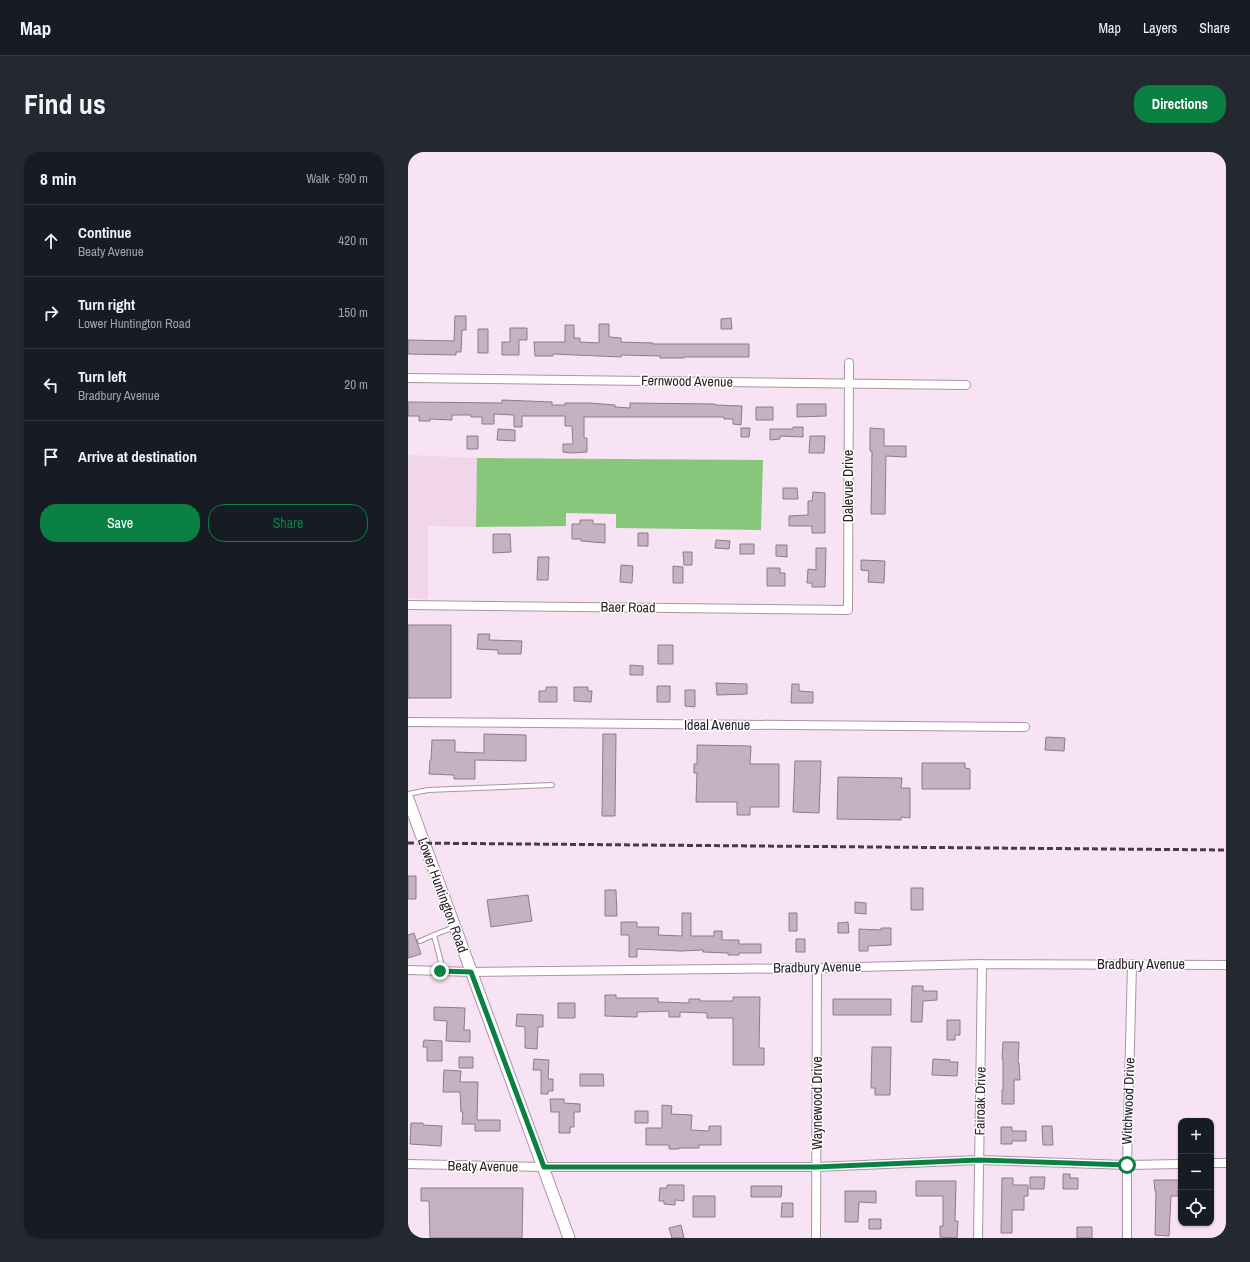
<!DOCTYPE html>
<meta charset="utf-8">
<style>
body{margin:0;font-family:"Archivo Narrow",sans-serif;background:#242831;color:#f1f3f6}
.controls{position:absolute;right:12px;bottom:12px;display:grid;overflow:hidden;border-radius:8px;box-shadow:0 1px 3px #0004}
.controls button{width:36px;height:36px;display:grid;place-items:center;padding:0;border:0;border-bottom:1px solid #363941;background:#171b24;color:#f1f3f6;font:20px sans-serif}
.stop{position:absolute;width:12px;height:12px;margin:-9px;border:3px solid #0b8043;border-radius:50%;background:#fff}
.stop.end{background:#0b8043;border-color:#fff;box-shadow:0 1px 4px #0008}
.list{margin:0;padding:0;list-style:none}
h2{display:flex;justify-content:space-between;align-items:center;height:52px;margin:0;padding:0 16px;font-size:17px}
h2 small{font-size:13px;font-weight:400;color:#9ea1a6}
.list li{display:grid;grid-template-columns:26px 1fr auto;gap:12px;align-items:center;box-sizing:border-box;height:72px;padding:0 16px;border-top:1px solid #363941}
.list b{display:block;font-size:15px;white-space:nowrap}
.list p{margin:0;font-size:13px;white-space:nowrap;color:#9ea1a6}
.list em{font-size:13px;font-style:normal;color:#9ea1a6}
.actions{display:flex;gap:8px;padding:12px 16px}
.actions a{flex:1;padding:9px 0;border:1px solid #0b8043;border-radius:16px;text-align:center;font-size:14px;color:#0b8043}
.actions .main{background:#0b8043;color:#fff}
.icon{flex:none;width:22px;height:22px;fill:none;stroke:currentColor;stroke-width:2;stroke-linecap:round;stroke-linejoin:round}
.map{position:relative;flex:none;width:818px;height:1086px;overflow:hidden;border-radius:16px}
header{display:flex;align-items:center;gap:24px;box-sizing:border-box;height:56px;padding:0 20px;background:#171b24;border-bottom:1px solid #363941}
header strong{font-size:19px}
nav{display:flex;gap:22px;margin-inline-start:auto;font-size:14px}
.intro{display:flex;align-items:center;justify-content:space-between;box-sizing:border-box;height:96px;padding:0 24px}
h1{margin:0;font-size:28px}
.button{padding:10px 18px;border-radius:16px;background:#0b8043;color:#fff;font-size:14px;font-weight:700}
main{display:flex;gap:24px;padding:0 24px}
aside{flex:1;background:#171b24;border-radius:16px;box-shadow:0 1px 3px #0004}
.map>svg:first-child{display:block}
.built{fill:#f0d5eb}
.forest{fill:#88c77b}
.building{fill:#c5b1c1;stroke:#8d7a8a}
.lines{fill:none;stroke-linecap:round;stroke-linejoin:round}
.lane-casing{stroke:#a895a5;stroke-width:6}
.street-casing{stroke:#a895a5;stroke-width:10}
.secondary-casing{stroke:#a895a5;stroke-width:13}
.lane{stroke:#fff;stroke-width:4}
.street{stroke:#fff;stroke-width:8}
.secondary{stroke:#fff;stroke-width:11}
.rail{stroke:#463c43;stroke-width:3;stroke-dasharray:6 3;stroke-linecap:butt}
.route{stroke:#0b8043;stroke-width:5}
.labels{text-anchor:middle;stroke-width:3;stroke-linejoin:round;paint-order:stroke}
.street-label{font-size:14px;fill:#292127;stroke:#fff}
</style>
<header>
<strong>Map</strong>
<nav><a>Map</a><a>Layers</a><a>Share</a></nav>
</header>
<div class="intro"><h1>Find us</h1><a class="button">Directions</a></div>
<main>
<aside>
<h2>8 min<small>Walk · 590 m</small></h2>
<ul class="list">
<li><svg class="icon" aria-label="ahead" viewBox="0 0 24 24"><path d="M12 20V5M6 11l6-6 6 6"/></svg><div><b>Continue</b><p>Beaty Avenue</p></div><em>420 m</em></li>
<li><svg class="icon" aria-label="right" viewBox="0 0 24 24"><path d="M7 20v-9h11M14 6l5 5-5 5"/></svg><div><b>Turn right</b><p>Lower Huntington Road</p></div><em>150 m</em></li>
<li><svg class="icon" aria-label="left" viewBox="0 0 24 24"><path d="M17 20v-9H6M10 6l-5 5 5 5"/></svg><div><b>Turn left</b><p>Bradbury Avenue</p></div><em>20 m</em></li>
<li><svg class="icon" aria-label="arrive" viewBox="0 0 24 24"><path d="M6 21V4h12l-3 4 3 4H6"/></svg><div><b>Arrive at destination</b></div></li>
</ul>
<div class="actions"><a class="main">Save</a><a>Share</a></div>
</aside>
<div class="map">
<svg width="818" height="1086" viewBox="0 0 818 1086">
<rect width="100%" height="100%" fill="#f8e3f4"/>
<!-- built -->
<path class="built" d="M0 303 69 306 68 375 20 374V447L0 446Z"/>
<!-- forest -->
<path class="forest" d="M69 306 355 308 353 378 208 376V362L158 361V374L68 375Z"/>
<!-- building -->
<path class="building" d="M47 164H58V178H54L53 200H48V203L0 202V188L46 189Z
M323 166 324 177H313V167Z
M191 172H201V185L213 186V190L245 191V192H341V205H276V206H252V204L213 203V205L145 202V204H127L126 190H157V173H166V186H172V190L191 191Z
M102 176H119V188H111V203H94V190H102Z
M70 177H80V201H70Z
M94 248 144 250V253H157V251H181L207 253V255L222 256V251L307 252V253L334 254 333 273 325 272V267H316V265H176V286H179V300L164 301 155 300V292H165L164 274H157V264H114V275H106V263L86 262V272H74V265H63V263H44V268L22 267V269H11V264H0V250L94 251Z
M389 252H418V264L389 265Z
M348 255H365V268H348Z
M385 275H395V285L372 284V287L362 288V277H385Z
M333 276H342L341 285H333Z
M462 276 476 277V294H498V305L478 304 477 362H463L464 299H462Z
M90 277 107 278V289L89 288Z
M59 284H70V297H59Z
M402 284H417L416 301H401Z
M375 336H389L390 347H375Z
M405 340 417 341V381H404V374H381V364L400 363V349H404Z
M172 368H185V372H197V391L173 389V387H164V372H172Z
M230 381H240V394H230Z
M85 382H102L103 400 85 401Z
M308 388 322 389 321 397 307 396Z
M332 392H346V402H332Z
M368 393H379V405L368 404Z
M408 396H418L417 435H404V431H399L400 417 408 418Z
M275 400H284V413H276Z
M130 405H141L140 428H129Z
M453 408 477 409 476 431 460 430 461 419 453 418Z
M213 413 225 414 224 431 212 430Z
M265 414 275 415V431H265Z
M359 416H372V421H377V434H359Z
M0 473H43V546H0Z
M70 482H82L81 488 114 489 113 502H90V498L69 497Z
M250 493H265V512H250Z
M222 513 235 514V523H222Z
M308 531 339 532V542L309 543Z
M384 532H391V539L405 540V551H383Z
M249 534H262V550H249Z
M138 535H149V550H131V539H138Z
M166 535H180V539H184L183 550 166 549Z
M277 538H287V555L277 554Z
M76 582 118 583V609L67 608V627H46V623L21 622 22 608H23L24 588H47V600L76 601Z
M195 582H208L207 664H194Z
M638 585 657 586 656 599 637 598Z
M289 593 343 594 342 612H371V655H342V663H329V650H288L289 621H286V612H289Z
M387 609H413L411 661 385 660Z
M514 611H557V616L562 617V637H514Z
M430 625 494 626 493 636H502V666L493 665V668L429 667Z
M0 724H8V747H0Z
M503 736H515V758H503Z
M197 738H208L209 764H197Z
M120 743 124 769 83 775 79 748Z
M447 750 458 751V762L447 761Z
M274 761H283V784H306V779H314V788H331V792H353V801H331V803H320V801L295 800V798L273 799 229 797V805H221V783H213V770H229V775H251L250 783 274 784Z
M381 761H389V779H381Z
M440 770 441 781H430V771Z
M473 776H483V793L460 794V799H451V777L473 778Z
M6 781 13 802 0 806V783Z
M388 787H397V800H388Z
M504 834H515V839H529V848L515 849 514 870H503Z
M197 843H208V846H250V850L281 851V847H292V849H325V845H352L351 896H356V913H325V866H299V861L272 860V865H261V859L229 860V865L197 864Z
M425 847H483V863H425Z
M150 851H167V866H150Z
M26 855 57 856 56 878H62V890L38 889 39 869 26 868Z
M109 862 135 863V875H130L129 897 117 896V875L108 874Z
M539 868H552V883H547V888H539Z
M16 888 34 889V909H19V895H15Z
M595 890H611L610 911H611L612 928H606V952H594V938H595V907H594Z
M464 895H483L482 943H467V936H463Z
M51 905H65V916H51Z
M126 907 141 908 140 927H145V939H140V942H133V918H125Z
M525 907 542 908V910H550L549 924 524 923Z
M36 918 53 919 52 930H70L69 968H92V979H67V972H54L55 960H53L52 940H35Z
M172 922H195L196 934H172Z
M142 947H156V951L172 952V960H166V975H162V981H151V960H143Z
M254 953 264 954 263 962 284 963 283 978 301 979V974H313V993H291V996H271V997H261V993H238V976H254Z
M227 959H240V971H227Z
M3 971H15V973L34 974 33 994 2 992Z
M634 974H644L645 993H635Z
M593 975H604V979H618V989H604V992H593Z
M655 1022H662V1026H670V1037H655Z
M622 1025H637L636 1037H622Z
M594 1026H605V1033H620V1044H616V1058H604V1081H593Z
M746 1028H772V1038H770V1044H763L761 1084 747 1083 748 1039H747Z
M508 1029H548L547 1069H550L549 1086 532 1085V1074H535V1044H508Z
M259 1033H276V1049L267 1048V1053L256 1052V1049H251L252 1036H259Z
M343 1034H374L373 1045H343Z
M13 1036H115L114 1086H22L21 1049H13Z
M437 1039H468V1051L451 1050 450 1070H437Z
M285 1044H307V1065H285Z
M374 1051H385V1065H373Z
M461 1067H473V1077H461Z
M273 1073 276 1086H264L261 1076Z
M669 1075H684V1086H669Z"/>
<g class="lines">
<defs>
<path id="lane" d="M0 642 20 638 144 633
M12 789 26 783
M32 819 33 810 26 783 46 775"/>
<path id="street" d="M0 226 558 233
M0 453 440 458 441 211
M0 570 617 575
M0 818 63 820 409 816 574 812 818 813
M803 1011H818
M0 1012 136 1015H408L571 1008 719 1013 773 1012
M408 1086 409 816
M570 1086 574 812
M719 1086V1013L724 812"/>
<path id="secondary" d="M0 647 161 1086"/>
</defs>
<!-- lane casing -->
<use href="#lane" class="lane-casing"/>
<!-- street casing -->
<use href="#street" class="street-casing"/>
<!-- secondary casing -->
<use href="#secondary" class="secondary-casing"/>
<!-- lane -->
<use href="#lane" class="lane"/>
<!-- street -->
<use href="#street" class="street"/>
<!-- secondary -->
<use href="#secondary" class="secondary"/>
<!-- rail -->
<path class="rail" d="M0 691 818 698"/>
</g>
<g class="lines">
<!-- route -->
<path class="route" d="M32 819 63 820 136 1015H408L571 1008 719 1013"/>
</g>
<g class="labels">
<!-- street labels -->
<g class="street-label">
<text transform="translate(279 229) rotate(1)" y="5">Fernwood Avenue</text>
<text transform="translate(440 334) rotate(-90)" y="5">Dalevue Drive</text>
<text transform="translate(220 455) rotate(1)" y="5">Baer Road</text>
<text x="309" y="578">Ideal Avenue</text>
<text transform="translate(35 743) rotate(70)" y="5">Lower Huntington Road</text>
<text x="733" y="817">Bradbury Avenue</text>
<text transform="translate(409 815) rotate(-1)" y="5">Bradbury Avenue</text>
<text transform="translate(572 949) rotate(-89)" y="5">Fairoak Drive</text>
<text transform="translate(720 949) rotate(-88)" y="5">Witchwood Drive</text>
<text transform="translate(409 951) rotate(-90)" y="5">Waynewood Drive</text>
<text transform="translate(75 1014) rotate(1)" y="5">Beaty Avenue</text>
</g>
</g>
</svg>
<div class="controls">
<button>+</button>
<button>−</button>
<button><svg class="icon" aria-label="locate" viewBox="0 0 24 24"><circle cx="12" cy="12" r="6"/><path d="M12 2v4M12 18v4M2 12h4M18 12h4"/></svg></button>
</div>
<div class="stop" style="left:719px;top:1013px"></div>
<div class="stop end" style="left:32px;top:819px"></div>
</div>
</main>
